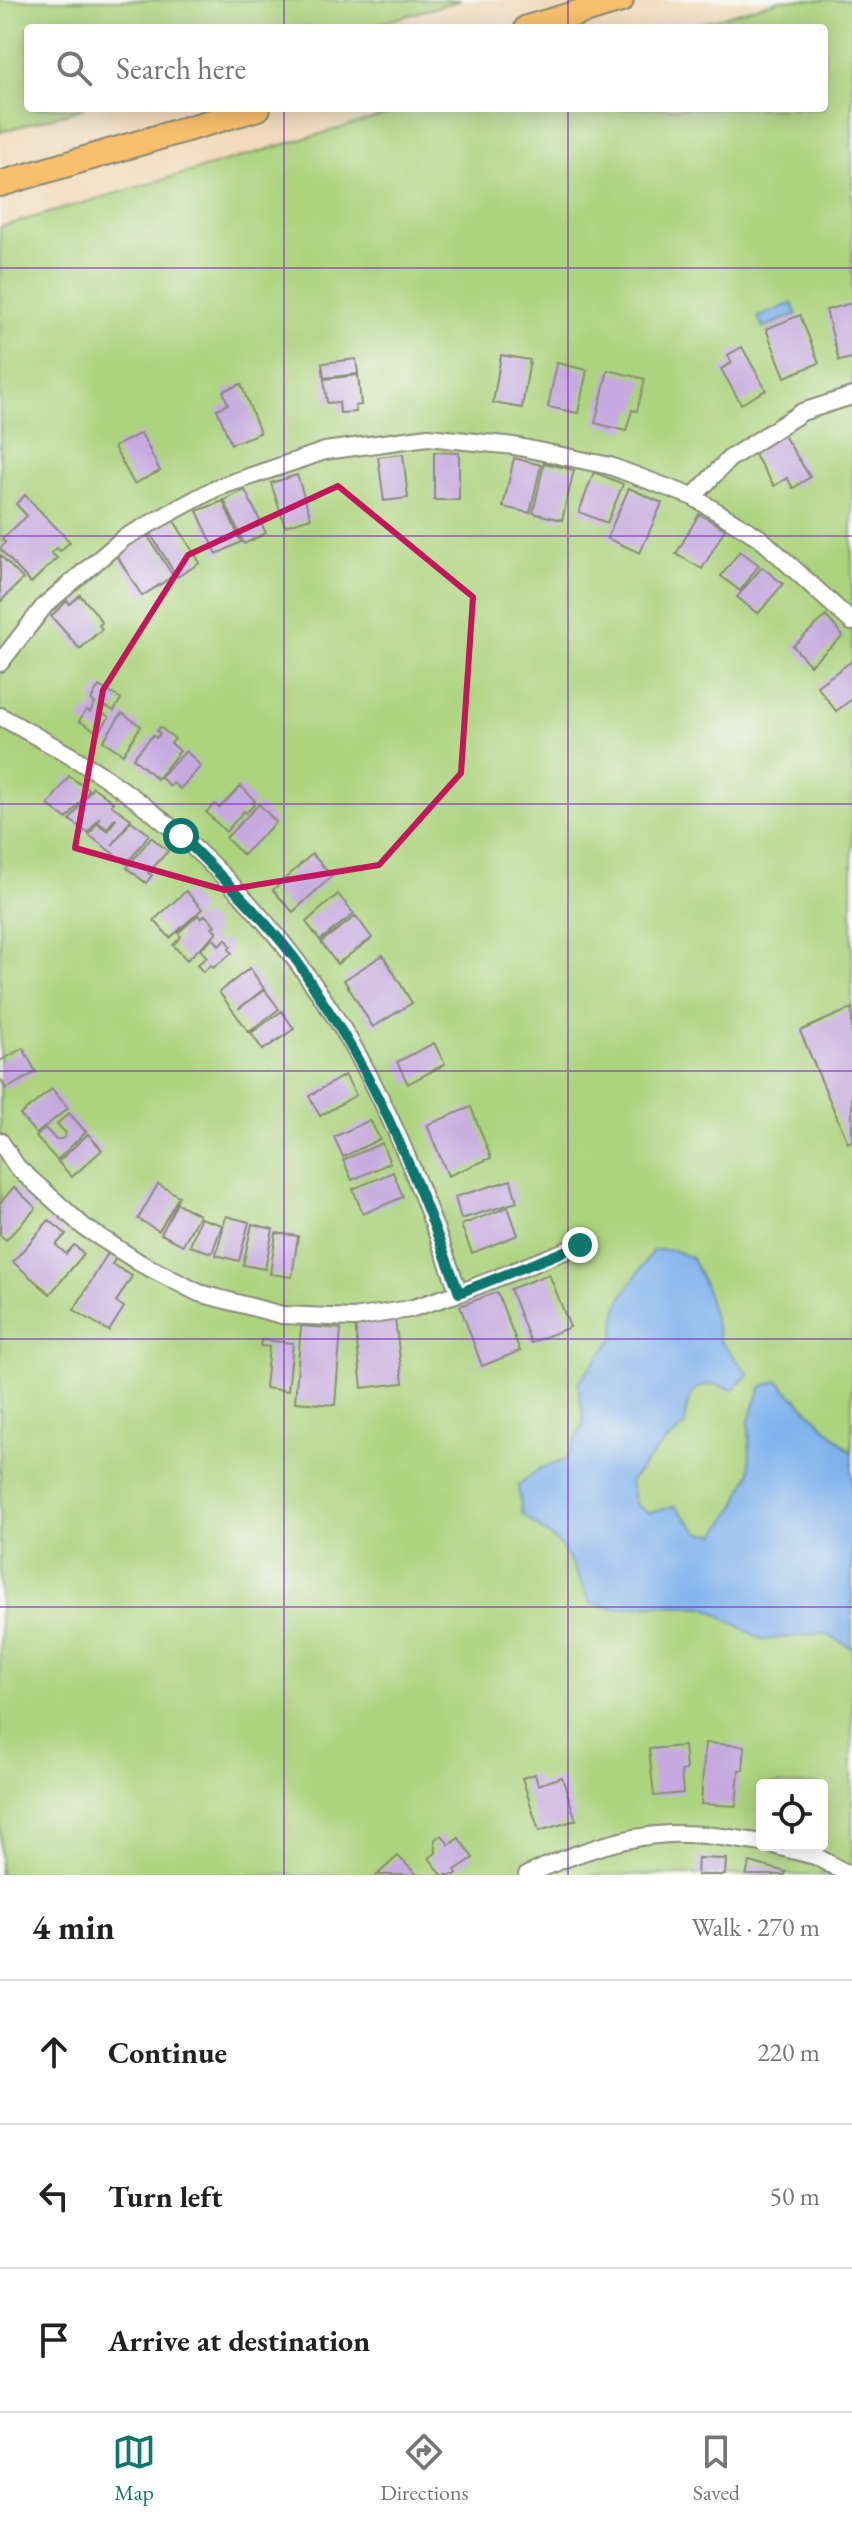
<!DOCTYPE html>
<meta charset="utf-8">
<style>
body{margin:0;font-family:"EB Garamond",serif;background:#f2f2f2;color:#222}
.controls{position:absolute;right:24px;bottom:24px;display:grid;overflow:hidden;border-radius:8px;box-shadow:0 4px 20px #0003}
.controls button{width:72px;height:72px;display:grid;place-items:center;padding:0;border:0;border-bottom:2px solid #e0e0e0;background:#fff;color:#222;font:40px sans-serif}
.stop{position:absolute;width:24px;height:24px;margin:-18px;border:6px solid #0f766e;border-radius:50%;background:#fff}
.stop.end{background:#0f766e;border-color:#fff;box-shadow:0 2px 8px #0008}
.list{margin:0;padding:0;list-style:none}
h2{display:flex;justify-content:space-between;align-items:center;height:104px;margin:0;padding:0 32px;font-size:34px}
h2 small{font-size:26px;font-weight:400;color:#767676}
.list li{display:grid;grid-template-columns:52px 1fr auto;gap:24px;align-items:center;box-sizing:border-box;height:144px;padding:0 32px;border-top:2px solid #e0e0e0}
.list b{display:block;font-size:30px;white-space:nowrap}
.list em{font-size:26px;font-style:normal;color:#767676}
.icon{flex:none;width:44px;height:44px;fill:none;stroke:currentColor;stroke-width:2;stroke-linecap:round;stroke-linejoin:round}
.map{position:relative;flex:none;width:852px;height:1875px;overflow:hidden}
.search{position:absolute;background:#fff;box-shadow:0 4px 20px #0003;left:24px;right:24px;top:24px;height:88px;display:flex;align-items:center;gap:20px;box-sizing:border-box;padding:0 28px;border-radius:8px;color:#767676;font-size:30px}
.sheet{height:536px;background:#fff}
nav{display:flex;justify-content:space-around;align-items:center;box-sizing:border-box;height:112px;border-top:2px solid #e0e0e0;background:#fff;font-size:22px;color:#767676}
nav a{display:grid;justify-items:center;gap:4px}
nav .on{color:#0f766e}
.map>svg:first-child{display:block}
.green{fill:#acd37d;stroke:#668858;stroke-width:2;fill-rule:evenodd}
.water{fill:#80b2ed;stroke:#507890;stroke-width:2}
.building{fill:#c6aadf}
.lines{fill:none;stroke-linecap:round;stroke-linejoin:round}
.minor-casing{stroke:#888c77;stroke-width:20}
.primary-casing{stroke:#888c77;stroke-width:28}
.minor{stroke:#fff;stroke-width:16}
.primary{stroke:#f8bf6c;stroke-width:24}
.route{stroke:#0f766e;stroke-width:10}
.marked{fill:none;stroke:#c2185b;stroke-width:6;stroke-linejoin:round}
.grid{fill:none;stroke:#7b2cbf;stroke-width:2;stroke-opacity:0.55}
</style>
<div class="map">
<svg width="852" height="1875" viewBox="0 0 852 1875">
<rect width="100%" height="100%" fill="#f6f6f2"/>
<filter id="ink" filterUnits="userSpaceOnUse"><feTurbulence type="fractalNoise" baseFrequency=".0125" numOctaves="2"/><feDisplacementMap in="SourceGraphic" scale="16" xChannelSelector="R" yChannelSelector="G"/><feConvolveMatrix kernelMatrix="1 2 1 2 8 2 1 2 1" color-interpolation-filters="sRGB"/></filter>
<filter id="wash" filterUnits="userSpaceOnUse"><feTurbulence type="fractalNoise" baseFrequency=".006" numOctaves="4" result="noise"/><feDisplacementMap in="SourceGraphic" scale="32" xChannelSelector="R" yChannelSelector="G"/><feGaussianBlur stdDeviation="1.8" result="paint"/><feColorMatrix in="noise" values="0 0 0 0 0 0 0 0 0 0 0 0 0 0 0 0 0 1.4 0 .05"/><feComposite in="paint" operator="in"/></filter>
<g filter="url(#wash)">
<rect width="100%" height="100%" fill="#f2daba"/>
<!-- green -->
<path class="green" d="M0 0H461L364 28H28V108H85L0 132Z
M781 0H852V1875H0V227L410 108H824V28H685ZM762 1785H822V1845H762Z"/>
<!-- water -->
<path class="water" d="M792 303 797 314 763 328 758 317Z
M653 1250H673L692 1258 706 1289 720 1341 749 1374 733 1390C698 1375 685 1392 685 1426L658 1449 630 1481 635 1504 649 1513 675 1506 700 1533 717 1534 736 1505 750 1473 749 1421 761 1387 778 1381 852 1453V1648L823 1633 763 1640 705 1607 654 1605 615 1608 590 1603 572 1564 559 1544 522 1514 518 1485 541 1468 566 1460 584 1422 578 1383 614 1338 616 1316 622 1297Z"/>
<g id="blocks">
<!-- building -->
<path class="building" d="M852 303V358L839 361 826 310Z
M800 315 819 363 785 377 766 329Z
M742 347 766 390 741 404 721 369 732 363 728 355Z
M501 355 530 360 522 408 493 403Z
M356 359 358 374 324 378 322 363Z
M557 363 587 370 578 413 548 407Z
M608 370 645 379 637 411 632 410 626 431 595 423Z
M358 375 361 405 355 406 356 412 340 413 339 402 327 403 324 379Z
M241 384 260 433 231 444 217 409 228 404 223 391Z
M141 433 160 471 134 484 114 447Z
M783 434 810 477 793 488 787 478 774 486 753 452Z
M434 452 459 453V500H434Z
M403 454 408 498 384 501 378 457Z
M514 458 541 465 530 513 503 507Z
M544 463 574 470 562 520 533 513Z
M594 472 623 484 607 523 579 512Z
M297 475 311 518 285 526 271 483Z
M629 488 662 503 640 553 607 538Z
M245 490 266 533 244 544 224 500Z
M25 495 70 542 60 551 57 548 51 553 57 558 31 583 0 549 5 542 2 539 27 516 16 504Z
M223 501 241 542 217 554 197 511Z
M699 514 725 529 702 569 676 554Z
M173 519 200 563 177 577 150 533Z
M146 533 173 576 142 596 115 553Z
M740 551 759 565 740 591 721 576Z
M0 555 23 579 0 602Z
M762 567 783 584 758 614 737 597Z
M80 595 95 612 102 623 99 625 102 629 80 649 51 616 67 601 70 604Z
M826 616 843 636 810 665 793 646Z
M852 661V699L836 711 817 686Z
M99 686 121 699 114 711 105 706 101 712 109 717 99 733 79 721 86 710 90 712 95 703 91 700Z
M122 713 141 726 123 754 103 741Z
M160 727 175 739 171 743 180 751 157 779 133 758 153 735 156 738 160 734 157 731Z
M186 751 201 766 180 789 173 783 170 786 160 777Z
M69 776 89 790 67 819 48 805Z
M241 786 255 801 252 803 254 805 246 813 244 811 226 832 206 812 215 804 219 808Z
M93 787 113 802 111 805 131 819 112 846 131 821 149 834 127 864 89 835 97 823 108 831 116 819 115 818 107 829 98 822 100 817 88 833 70 820Z
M259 804 276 822 243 855 226 838Z
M151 837 168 851 148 873 152 875 146 883 127 868Z
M312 854 332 876 293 912 273 890Z
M186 891 202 909 170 938 154 920Z
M338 894 354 914 320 940 306 922Z
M198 915 201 919 205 915 215 925 212 927 217 932 187 960 173 945 181 937 178 933Z
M356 916 372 938 337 964 321 942Z
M213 938 219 945 226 939 231 946 229 949 232 953 213 968 211 965 203 972 197 965 207 957 200 949Z
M383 955 412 1003 373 1027 344 980Z
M250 968 264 989 238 1009 265 990 279 1009 249 1032 219 992Z
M852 1008V1141L848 1143 800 1031Z
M282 1011 294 1029 263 1050 251 1033Z
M434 1043 445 1064 408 1084 397 1062Z
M23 1048 36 1072 6 1089 0 1079V1061Z
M345 1075 356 1095 320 1116 309 1096Z
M52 1089 68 1108 36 1134 20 1115Z
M471 1107 491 1158 448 1176 427 1125Z
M69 1113 86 1132 57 1160 36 1137 45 1128 56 1140 64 1138 66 1133 57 1124Z
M370 1120 380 1139 343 1157 334 1137Z
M88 1134 102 1150 72 1177 58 1162Z
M382 1143 390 1163 352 1180 343 1160Z
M393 1172 403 1197 363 1214 353 1189Z
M511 1180 517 1202 461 1219 455 1197Z
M158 1184 179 1196 159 1231 138 1219Z
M14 1187 36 1208 6 1240 0 1235V1203Z
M177 1203 199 1215 183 1245 161 1234Z
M508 1207 518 1235 472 1253 461 1225Z
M226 1216 249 1222 239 1261 216 1255Z
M200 1218 222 1225 212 1253 190 1246Z
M49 1220 66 1234 56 1245 66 1254 74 1245 84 1254 50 1294 13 1262Z
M252 1224 273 1229 265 1269 243 1265Z
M276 1233 298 1236 292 1277 270 1274Z
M108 1253 116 1258 112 1264 132 1276 116 1302 124 1307 109 1331 74 1310Z
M549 1274 570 1327 531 1343 510 1289Z
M497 1292 520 1351 482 1366 460 1306Z
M395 1319 403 1383 362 1388 355 1324Z
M301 1326 341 1329 335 1405 295 1402Z
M261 1340 293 1343 288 1391 265 1388 269 1347 260 1346Z
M705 1743 745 1746 743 1770H739L736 1806 701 1804Z
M684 1746 686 1770 681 1771 683 1793 654 1796 649 1749Z
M535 1774 538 1785 562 1777 576 1820 539 1831 522 1778Z
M442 1835 449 1845 459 1838 473 1858 455 1870 457 1873 455 1875H442L429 1858 436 1853 435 1839Z
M398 1856 417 1875H377Z
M698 1858 726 1859 725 1875H697Z
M750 1862 786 1872 785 1875H746Z"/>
</g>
</g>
<g filter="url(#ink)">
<use href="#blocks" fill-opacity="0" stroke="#888c77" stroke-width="2"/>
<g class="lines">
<defs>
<path id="minor" d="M693 497 729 459 802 412 852 396
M0 663 45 605 124 538 216 488 325 451 428 437 514 446 610 466 693 497 760 538 852 622
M0 716C33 735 68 753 100 774 202 842 289 937 351 1043 397 1122 428 1208 459 1293
M0 1141 17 1167 84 1227 140 1263 199 1293 282 1315 354 1318 410 1309 459 1293 580 1245
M773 1845 815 1856 850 1875
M527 1875C570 1855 621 1836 669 1834 700 1833 731 1838 762 1843"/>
<path id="primary" d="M527 28 621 0
M0 184 258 108"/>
</defs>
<!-- minor casing -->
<use href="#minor" class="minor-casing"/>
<!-- primary casing -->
<use href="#primary" class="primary-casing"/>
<!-- minor -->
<use href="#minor" class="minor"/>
<!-- primary -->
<use href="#primary" class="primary"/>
</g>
</g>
<g class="lines" filter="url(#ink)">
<!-- route -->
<path class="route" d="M181 836C220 875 259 913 293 956 304 970 313 987 323 1002 383 1092 422 1192 459 1293L580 1245"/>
</g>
<!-- marked area -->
<path class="marked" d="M338 486 473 597 461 773 379 865 225 890 75 848 103 690 188 555Z"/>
<!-- grid -->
<path class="grid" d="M284 0V28M568 0V28M284 108V1875M568 108V1875M0 268H852M0 536H852M0 804H852M0 1071H852M0 1339H852M0 1607H852"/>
</svg>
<div class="controls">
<button><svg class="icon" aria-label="locate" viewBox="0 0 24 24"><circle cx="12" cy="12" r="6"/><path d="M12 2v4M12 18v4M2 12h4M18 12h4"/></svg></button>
</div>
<div class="stop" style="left:181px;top:836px"></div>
<div class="stop end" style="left:580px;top:1245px"></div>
<div class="search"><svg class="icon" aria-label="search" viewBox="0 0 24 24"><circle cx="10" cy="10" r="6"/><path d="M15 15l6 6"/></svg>Search here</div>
</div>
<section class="sheet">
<h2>4 min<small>Walk · 270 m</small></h2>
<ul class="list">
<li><svg class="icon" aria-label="ahead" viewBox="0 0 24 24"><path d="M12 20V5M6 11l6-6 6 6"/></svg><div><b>Continue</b></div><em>220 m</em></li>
<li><svg class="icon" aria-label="left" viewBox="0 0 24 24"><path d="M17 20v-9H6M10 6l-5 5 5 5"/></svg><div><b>Turn left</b></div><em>50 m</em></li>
<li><svg class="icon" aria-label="arrive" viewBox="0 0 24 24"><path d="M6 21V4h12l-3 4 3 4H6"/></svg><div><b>Arrive at destination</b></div></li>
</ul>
</section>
<nav>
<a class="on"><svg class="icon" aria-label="map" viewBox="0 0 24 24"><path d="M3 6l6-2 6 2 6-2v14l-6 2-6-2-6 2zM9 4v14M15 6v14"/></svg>Map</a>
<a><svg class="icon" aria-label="directions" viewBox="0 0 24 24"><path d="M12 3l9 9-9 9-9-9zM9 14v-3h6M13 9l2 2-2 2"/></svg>Directions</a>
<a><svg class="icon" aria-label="saved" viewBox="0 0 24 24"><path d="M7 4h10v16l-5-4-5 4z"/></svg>Saved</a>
</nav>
